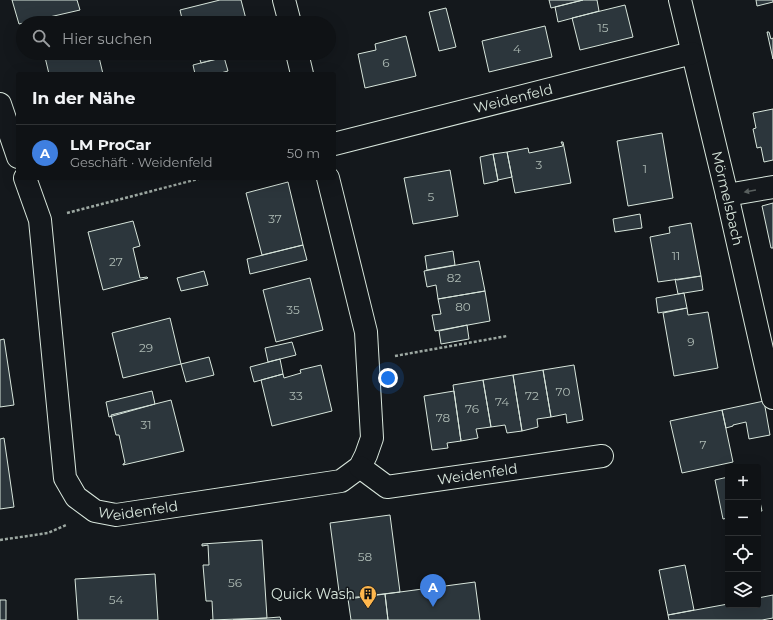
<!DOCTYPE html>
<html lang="de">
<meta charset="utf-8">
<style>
body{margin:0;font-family:Montserrat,sans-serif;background:#1d2022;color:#f1f3f6}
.controls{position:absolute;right:12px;bottom:12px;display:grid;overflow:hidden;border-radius:4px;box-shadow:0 4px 16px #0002}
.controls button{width:36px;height:36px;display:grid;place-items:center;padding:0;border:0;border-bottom:1px solid #2f3234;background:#0f1215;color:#f1f3f6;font:20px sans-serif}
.you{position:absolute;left:388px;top:378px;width:14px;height:14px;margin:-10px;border:3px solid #fff;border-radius:50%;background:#1a73e8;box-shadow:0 0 0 6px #1a73e833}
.badge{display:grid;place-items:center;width:26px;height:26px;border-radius:50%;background:#7c3aed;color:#fff;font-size:13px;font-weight:700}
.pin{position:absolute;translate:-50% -33px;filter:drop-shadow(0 1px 2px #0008)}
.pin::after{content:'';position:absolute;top:21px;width:14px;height:12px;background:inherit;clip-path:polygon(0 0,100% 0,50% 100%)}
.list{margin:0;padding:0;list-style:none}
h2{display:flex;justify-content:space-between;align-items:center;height:52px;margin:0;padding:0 16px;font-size:17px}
h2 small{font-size:13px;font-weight:400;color:#9b9ea0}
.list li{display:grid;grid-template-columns:26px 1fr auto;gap:12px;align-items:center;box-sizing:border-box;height:56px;padding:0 16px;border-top:1px solid #2f3234}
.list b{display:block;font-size:15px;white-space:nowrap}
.list p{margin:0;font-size:13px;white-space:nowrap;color:#9b9ea0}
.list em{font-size:13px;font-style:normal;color:#9b9ea0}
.icon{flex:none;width:22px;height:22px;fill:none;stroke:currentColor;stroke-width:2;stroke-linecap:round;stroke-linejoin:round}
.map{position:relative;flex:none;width:773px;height:620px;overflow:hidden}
.search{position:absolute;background:#0f1215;box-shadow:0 4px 16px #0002;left:16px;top:16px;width:320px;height:44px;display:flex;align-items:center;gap:10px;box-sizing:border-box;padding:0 14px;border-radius:22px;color:#9b9ea0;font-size:15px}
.panel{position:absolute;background:#0f1215;box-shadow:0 4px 16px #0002;left:16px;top:72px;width:320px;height:108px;border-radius:4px}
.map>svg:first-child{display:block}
.building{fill:#2c363c;stroke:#d8e6dc}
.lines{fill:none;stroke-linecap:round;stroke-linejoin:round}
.minor-casing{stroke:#d8e6dc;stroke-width:24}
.path{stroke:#9da8a2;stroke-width:2.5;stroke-dasharray:3 2;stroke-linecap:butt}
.minor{stroke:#14181c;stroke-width:22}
.oneway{fill:#59605f}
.labels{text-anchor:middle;stroke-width:3;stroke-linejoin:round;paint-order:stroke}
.number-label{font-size:12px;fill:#adbab4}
.street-label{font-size:14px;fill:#d8e6dc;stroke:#14181c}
.poi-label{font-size:14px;fill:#d8e6dc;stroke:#14181c;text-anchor:end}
</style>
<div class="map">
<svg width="773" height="620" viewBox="0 0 773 620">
<rect width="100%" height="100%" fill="#14181c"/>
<!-- building -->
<path class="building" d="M12 0H77L80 10 19 24Z
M220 0H241L247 23H183L180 10Z
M549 0H583L551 8Z
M583 0H597L599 11 558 22 555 7Z
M756 0H773V2L757 6Z
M625 5 633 37 580 50 572 18Z
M446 8 456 47 439 51 429 12Z
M545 26 552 57 489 72 482 41Z
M767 32H769L771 39 773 38V59Z
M406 36 416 76 365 88 358 54 376 50 375 44Z
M44 53H98L103 74H49Z
M198 53H242L201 63Z
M224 57 228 71 217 74H195L193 65Z
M773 109V160L764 162 761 147 757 148 753 129 756 128 753 113Z
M662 133 673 198 628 206 617 141Z
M561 142H563L571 183 515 193 507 152 528 148 529 153 563 146Z
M507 152 512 177 498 180 493 154Z
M493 154 498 181 484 184 480 157Z
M450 170 458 216 413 224 404 178Z
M288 182 303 245 262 255 246 193Z
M773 203V248H771L762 206Z
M640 214 642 228 615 232 613 219Z
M133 221 140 246 133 248 140 278 147 277 148 278 103 290 88 232Z
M691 223 701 276 658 282 650 237 670 233 669 227Z
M303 245 307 260 250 274 247 259Z
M453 251 455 265 427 270 425 256Z
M479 261 485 291 438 299 436 285 427 287 424 271Z
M204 271 208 285 181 291 177 278Z
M701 276 703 290 678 294 675 279 677 280Z
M310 278 323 330 276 342 263 290Z
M485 291 490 321 435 331 432 315 441 314 438 299Z
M684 293 687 308 658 313 656 298Z
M687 308 688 315 708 312 718 368 674 376 663 313Z
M170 318 181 364 123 378 112 333Z
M467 325 469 339 441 344 439 331Z
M4 339 14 405 0 407V340Z
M292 342 296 355 268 362 265 348Z
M209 357 214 375 186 382 181 364Z
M280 359 283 374 254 382 250 367Z
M321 365 332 411 272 426 261 380 283 374 284 378 301 373 300 370Z
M574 365 583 420 567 423 566 414 551 417 543 370Z
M543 370 551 417 537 419 538 427 522 431 513 375Z
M513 375 522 431 507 433 505 425 491 427 483 380Z
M483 380 491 427 476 429 478 438 461 441 453 385Z
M152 391 155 404 109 417 106 402Z
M454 391 461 441 447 443 448 448 432 450 424 396Z
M171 400 184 451 123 465V464L125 463 119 435H116L111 415Z
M764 401 770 435 749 439 746 422 733 425V426L726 428 722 410Z
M722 410 733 462 682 473 670 421Z
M4 438 14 507 0 509V439Z
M728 477V518L723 519 715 480Z
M758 493 762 511H758Z
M390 515 400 592 340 599 330 523Z
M262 540 267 618 210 620H213L212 601H206L203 565H209L208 545 202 546V544Z
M685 565 694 610 668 615 659 570Z
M155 574 158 620H78L75 579Z
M475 582 480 620H388L385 594Z
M385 594 388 620H351L348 599Z
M773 595V618L762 620H669L668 615 728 604V605H758V598Z
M0 600H6V620H0Z
M280 617 281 620H233L267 618Z"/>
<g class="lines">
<defs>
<g id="minor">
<path d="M284 0 290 23"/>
<path id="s1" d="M680 0 727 195 773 398"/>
<path d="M297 53 302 74"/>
<path d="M0 104 18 157"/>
<path id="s2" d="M334 144 692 53"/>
<path id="s3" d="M25 178 40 220 65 478 76 497 95 511 116 515 341 481 360 467 366 455 372 438 366 332 328 178"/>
<path d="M727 195 773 187"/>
<path id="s4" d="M360 467 387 487 602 456"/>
</g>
</defs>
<!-- minor casing -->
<use href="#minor" class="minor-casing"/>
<!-- path -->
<path class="path" d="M67 213 202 178
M395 356 507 336
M0 540 48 533 66 525"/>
<!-- minor -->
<use href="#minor" class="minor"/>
</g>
<!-- one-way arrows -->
<defs><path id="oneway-solid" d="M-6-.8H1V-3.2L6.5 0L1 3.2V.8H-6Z"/></defs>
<use class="oneway" href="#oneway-solid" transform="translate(750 191) rotate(170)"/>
<!-- icons -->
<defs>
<symbol id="building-pin" viewBox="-11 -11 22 30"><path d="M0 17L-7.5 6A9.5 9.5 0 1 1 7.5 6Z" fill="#ffb74d" stroke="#14181c"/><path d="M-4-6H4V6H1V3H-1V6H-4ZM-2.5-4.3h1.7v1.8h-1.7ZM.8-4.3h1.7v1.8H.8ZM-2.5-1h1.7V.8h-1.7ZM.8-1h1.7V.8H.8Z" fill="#111"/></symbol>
</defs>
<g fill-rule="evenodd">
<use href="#building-pin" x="358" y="584" width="20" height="27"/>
</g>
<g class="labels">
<!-- number labels -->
<g class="number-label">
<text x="603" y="32">15</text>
<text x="517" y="53">4</text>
<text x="386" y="67">6</text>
<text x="539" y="169">3</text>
<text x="645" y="173">1</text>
<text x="431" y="201">5</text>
<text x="275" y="223">37</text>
<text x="676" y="260">11</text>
<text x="116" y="266">27</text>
<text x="454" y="282">82</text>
<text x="463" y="311">80</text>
<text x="293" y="314">35</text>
<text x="691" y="346">9</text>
<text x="146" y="352">29</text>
<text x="563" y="396">70</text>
<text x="296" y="400">33</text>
<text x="532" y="400">72</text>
<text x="502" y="406">74</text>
<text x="472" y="413">76</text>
<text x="443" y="422">78</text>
<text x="146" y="429">31</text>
<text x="703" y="449">7</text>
<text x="365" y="561">58</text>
<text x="235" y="587">56</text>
<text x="116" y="604">54</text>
</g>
<!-- street labels -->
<g class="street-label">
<text dy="5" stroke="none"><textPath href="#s2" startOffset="185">Weidenfeld</textPath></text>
<text dy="5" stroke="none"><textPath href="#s1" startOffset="204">Mörmelsbach</textPath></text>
<text dy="5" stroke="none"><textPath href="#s4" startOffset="125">Weidenfeld</textPath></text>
<text dy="5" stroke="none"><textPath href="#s3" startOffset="393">Weidenfeld</textPath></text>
</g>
<!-- poi labels -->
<g class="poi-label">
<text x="355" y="599">Quick Wash</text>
</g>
</g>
</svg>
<div class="controls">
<button>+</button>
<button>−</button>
<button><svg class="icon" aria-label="locate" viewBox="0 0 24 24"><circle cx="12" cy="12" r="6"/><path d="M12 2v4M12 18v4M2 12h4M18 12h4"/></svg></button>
<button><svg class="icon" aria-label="layers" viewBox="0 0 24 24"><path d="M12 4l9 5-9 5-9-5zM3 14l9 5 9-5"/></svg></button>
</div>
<div class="you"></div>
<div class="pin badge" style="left:433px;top:607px;background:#3f7fe0">A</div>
<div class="search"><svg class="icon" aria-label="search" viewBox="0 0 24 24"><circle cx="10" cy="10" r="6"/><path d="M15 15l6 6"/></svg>Hier suchen</div>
<section class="panel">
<h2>In der Nähe<small></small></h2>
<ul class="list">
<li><span class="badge" style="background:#3f7fe0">A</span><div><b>LM ProCar</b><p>Geschäft · Weidenfeld</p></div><em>50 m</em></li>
</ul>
</section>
</div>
